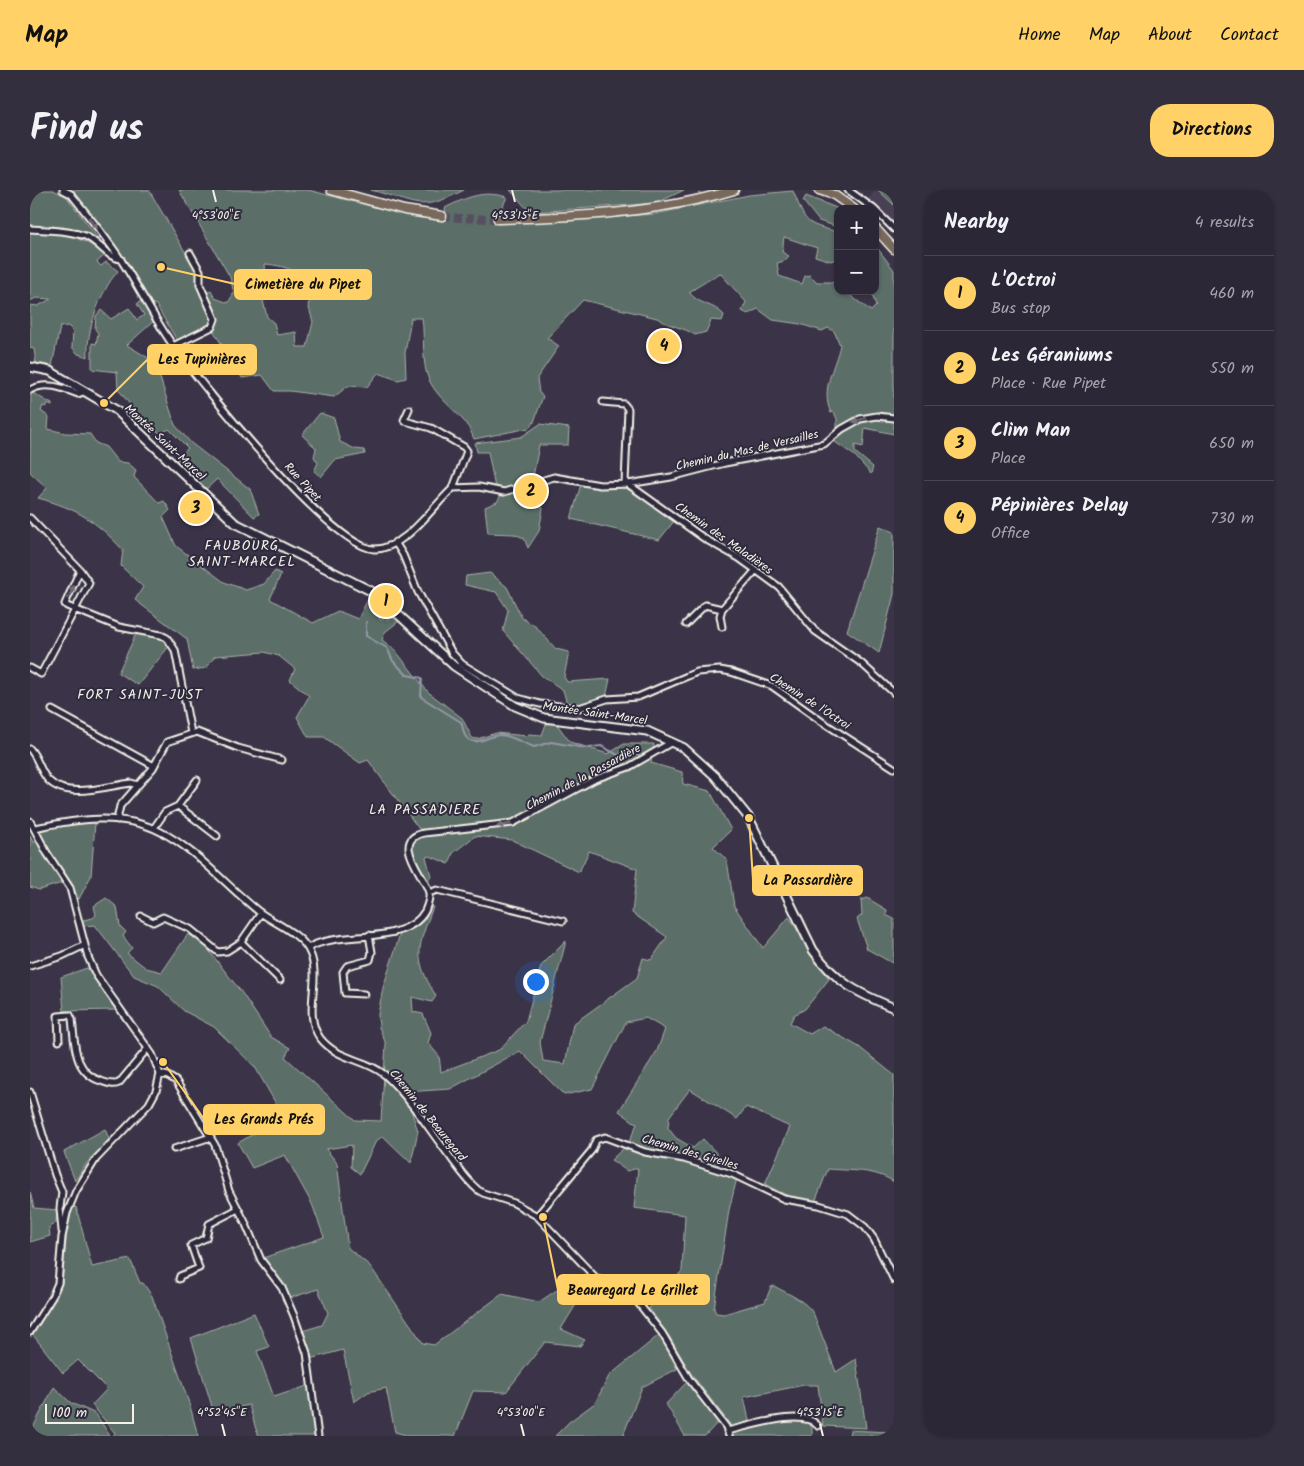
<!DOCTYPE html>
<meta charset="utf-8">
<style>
body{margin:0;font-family:Kalam,sans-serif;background:#342f3e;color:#f1f3f6}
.controls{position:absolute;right:15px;top:15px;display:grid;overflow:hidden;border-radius:10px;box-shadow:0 1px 4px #0004}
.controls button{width:45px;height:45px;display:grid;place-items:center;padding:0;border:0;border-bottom:1px solid #484451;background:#2c2736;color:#f1f3f6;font:25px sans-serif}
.scale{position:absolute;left:15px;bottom:12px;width:89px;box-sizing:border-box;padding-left:5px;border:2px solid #f4f1e8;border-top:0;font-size:14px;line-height:18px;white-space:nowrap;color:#f4f1e8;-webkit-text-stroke:4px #2f2a3d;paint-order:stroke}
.you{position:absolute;left:505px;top:791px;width:18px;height:18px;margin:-12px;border:4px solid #fff;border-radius:50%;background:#1a73e8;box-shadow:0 0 0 8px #1a73e833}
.badge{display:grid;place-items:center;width:32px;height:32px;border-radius:50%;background:#ffd166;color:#111;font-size:16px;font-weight:700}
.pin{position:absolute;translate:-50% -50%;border:2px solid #fff;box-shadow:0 1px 5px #0006}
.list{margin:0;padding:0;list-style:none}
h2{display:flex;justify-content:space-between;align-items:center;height:65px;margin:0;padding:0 20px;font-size:21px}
h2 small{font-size:16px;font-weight:400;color:#a6a5ad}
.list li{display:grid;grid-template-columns:32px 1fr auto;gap:15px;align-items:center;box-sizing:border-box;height:75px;padding:0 20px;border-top:1px solid #484451}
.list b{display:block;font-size:19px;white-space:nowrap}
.list p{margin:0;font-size:16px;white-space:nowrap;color:#a6a5ad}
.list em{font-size:16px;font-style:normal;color:#a6a5ad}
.map{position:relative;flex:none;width:864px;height:1246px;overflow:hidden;border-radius:20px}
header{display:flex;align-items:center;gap:30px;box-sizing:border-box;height:70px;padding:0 25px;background:#ffd166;color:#111}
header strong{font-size:24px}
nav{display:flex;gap:28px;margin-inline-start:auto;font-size:18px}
.intro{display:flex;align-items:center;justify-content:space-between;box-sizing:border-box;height:120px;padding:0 30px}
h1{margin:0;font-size:35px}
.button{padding:12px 22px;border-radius:20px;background:#ffd166;color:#111;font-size:18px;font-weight:700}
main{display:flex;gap:30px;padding:0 30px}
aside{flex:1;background:#2c2736;border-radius:20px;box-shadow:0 1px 4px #0004}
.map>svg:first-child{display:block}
.built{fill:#494056}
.green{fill:#5b6e67;stroke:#a8b0a8;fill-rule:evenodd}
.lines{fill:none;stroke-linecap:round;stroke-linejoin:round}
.stream{stroke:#9299a6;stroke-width:2}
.primary-tunnel{stroke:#575060;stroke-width:8;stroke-dasharray:8 4;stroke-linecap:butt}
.street-casing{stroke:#f4f1e8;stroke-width:9}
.secondary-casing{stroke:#f4f1e8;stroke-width:11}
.primary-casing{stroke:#f4f1e8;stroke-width:11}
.street{stroke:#2f2a3d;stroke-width:5}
.secondary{stroke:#2f2a3d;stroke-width:7}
.primary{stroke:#78695c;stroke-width:8}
.oneway{fill:#747079}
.ticks{fill:none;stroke:#f4f1e8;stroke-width:2}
.labels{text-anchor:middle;stroke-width:4;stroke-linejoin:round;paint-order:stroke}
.street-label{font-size:12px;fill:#f4f1e8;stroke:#2f2a3d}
.neighbourhood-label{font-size:14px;letter-spacing:1px;fill:#f4f1e8;stroke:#2f2a3d}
.ticks-label{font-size:12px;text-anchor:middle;fill:#f4f1e8;stroke:#2f2a3d;stroke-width:4;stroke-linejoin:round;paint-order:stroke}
.leader{fill:none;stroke:#ffd166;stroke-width:2}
.callout-dot{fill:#ffd166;stroke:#2f2a3d;stroke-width:2}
.callout{fill:#ffd166;stroke:#ffd166;stroke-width:2}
.callout-label{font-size:14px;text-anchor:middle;font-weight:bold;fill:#111}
</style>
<header>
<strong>Map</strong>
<nav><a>Home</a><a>Map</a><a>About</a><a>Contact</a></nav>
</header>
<div class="intro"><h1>Find us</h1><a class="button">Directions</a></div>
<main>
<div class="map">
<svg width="864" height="1246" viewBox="0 0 864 1246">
<rect width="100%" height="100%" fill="#3b3448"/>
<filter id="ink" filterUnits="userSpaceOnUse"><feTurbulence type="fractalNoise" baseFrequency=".02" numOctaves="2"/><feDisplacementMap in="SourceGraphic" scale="10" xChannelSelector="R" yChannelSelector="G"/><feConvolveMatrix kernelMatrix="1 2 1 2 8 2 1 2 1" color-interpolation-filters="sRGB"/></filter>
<g filter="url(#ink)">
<!-- built -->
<path class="built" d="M846 0 864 15V35L837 10Z"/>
<!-- green -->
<path class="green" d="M0 0H23L36 6 70 51 39 39 0 36Z
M38 0H119L168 84 166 95 183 130 181 136 148 152 126 115 120 113 95 70 44 3Z
M149 0H278L384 27 413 31 417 30 415 18C437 7 453 0 477 7L471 20 464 23 465 34 625 24 719 5 763 1C777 34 773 33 808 42V68L801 71 785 66 787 58 754 47 752 62 759 66 754 71 747 73 749 86 772 94 775 86 780 85 787 92H802L808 96V101H814L841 121 846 116 841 101H845V55L864 80V226L832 225 807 240V229L804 222 801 223C790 199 805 178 810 155L804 141 798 138 792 141 770 134 743 130 728 119 718 124 712 121 716 112 690 83 659 102C668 115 683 113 694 125L692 131 681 130 676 142 665 145C654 137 640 137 627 128L553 110 517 148 529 156 507 188 509 203 513 206 504 232 499 238 444 249C437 225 410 214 399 190 391 172 395 148 392 128H381L375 163 376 188 368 190 348 183 337 197 318 196 304 207 260 201H244L232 185 212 188 183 140C193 128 183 114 177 102L181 100 185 108 198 113 204 103 200 87ZM235 74C259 76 275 83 286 105L278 114 283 132 277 157H267L266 142 247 145 244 133 237 127 229 94 236 90Z
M341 0H434C387 24 387 12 341 0Z
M480 0H654L627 13 504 22 499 21Z
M848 0H863L864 15Z
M776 6 809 19 808 37 789 31 773 11Z
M0 41C31 44 50 44 75 65L67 72 71 76 76 72 88 81C70 101 56 141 58 167L48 164 42 157 43 141 38 136 30 137 22 176 6 173 4 159 0 158V115L8 116 21 109 6 108 0 111Z
M113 109 125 130 97 155 125 172 145 235 161 253 220 299 229 324 224 327 187 289 174 301 144 272 158 258 139 239 130 244 101 216 88 199 87 182 62 179V153L66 154 68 143 65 139 66 126 71 120 81 129 99 118 107 130 114 125 107 114Z
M1 202 22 214V216L17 214V217L13 216 11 221 19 227 18 239 35 243 60 244 66 253 76 257 88 272 98 273 106 280 104 287 129 313 134 311 140 320 133 327 146 356 194 392 216 400 234 394 245 381 251 384 240 409 283 433 308 421 328 429 338 409 345 414 350 430 367 428 369 431 355 442 352 450 365 460 398 502 432 528 442 548 447 549 466 543 497 546 499 544 512 545 516 534 526 533 540 552 578 564 594 554H624L621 573 652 582 653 594 680 601 701 640 683 657 697 670 704 716 733 758 759 727 799 789 775 819 764 825 760 833 780 844 793 836 829 857 864 885V992C845 979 821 981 798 979L785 1012C766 1010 752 1004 735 994L760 937 716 917 707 929 660 899 639 927 638 938 646 948 663 958 673 949 693 970 682 979 707 988 699 1020 684 1119 686 1123 694 1124 735 1112 741 1097 744 1096C758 1104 777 1111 784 1125L806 1182 826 1169 836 1238 793 1236 788 1195H774L714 1207 720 1235 702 1237 660 1182 639 1146 619 1118 652 1081 655 1025 604 1018 608 978 597 981 581 970 598 954 607 934 589 921 627 861 635 839 616 828 596 832 562 899 534 905 490 861 420 899 375 902 388 941 381 973 353 946 346 951 330 984 321 977 322 955 296 959 307 973 318 1058 340 1076 393 1153 404 1155 472 1104 509 1112 542 1090 556 1098 531 1139 555 1150 550 1156 515 1152 476 1202 443 1201 425 1246H380L365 1242 356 1198 338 1202 324 1212 313 1160 280 1169 272 1141 292 1135 298 1123 288 1099 260 1108 233 1068 294 1047 282 1014 255 965 222 978 208 953 253 926 225 877 184 837 154 821 128 796 104 786 65 735 54 736 53 730 63 728 66 725 64 716 76 708 87 717 90 736 96 742 93 746 102 758 97 763 116 778 132 782 158 744 173 753 212 803 241 847 260 858 255 867 325 930 351 931 356 854 349 837 348 824 353 798 370 744C386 738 392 730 401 717H403C388 757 382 767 406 806L402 812 382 807 383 822 393 824 401 843 398 853 409 866 411 882 469 860 496 831 511 776 536 751 510 852 513 871 535 874 543 834 607 788 613 768 621 770 637 747 602 723 607 679 559 661 549 682 482 650 445 646 423 663 419 674 400 666 396 667 401 686 398 692 382 662 381 655 392 645 404 640 389 639 338 570 330 573 294 547H278L267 527 279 506 260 490 265 479 249 466 234 462 185 466 176 478 163 480 157 449 105 410 113 397 91 376 93 360C65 330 48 319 8 308L17 298 0 282Z
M290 223 304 228 310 252 325 259 334 260 335 264 305 270 291 287 284 281 288 273 284 267 286 258 272 245Z
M845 228 864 231V244L835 238 833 257 825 255V262L843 277 841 284 825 266 805 252V249L826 232Z
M510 234 539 238 538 255H509L502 292 474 300 465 298 458 262H447L445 253 491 247Z
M551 294 576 298 594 297 645 330 629 350 541 329Z
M493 299 495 308 513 318 509 341 498 358 494 348 484 344 458 343 455 317 467 312 471 305Z
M850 336 864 342V404L849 463 817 441Z
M460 383 477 397 492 428 505 436 526 459 539 462 534 487 537 492 580 489 576 507 538 517 533 500 512 486 473 441 478 420 466 402 435 395 436 386Z
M109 443 134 449 140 455 108 495 88 483 105 446Z
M49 632 65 633 61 686 49 709 37 686 17 659 10 639Z
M0 646 3 652H8L32 693 9 700 0 697Z
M837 708 857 720 856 725 864 729V774L837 759 827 729 832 725 831 710Z
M57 778 61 783 86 820 34 821 31 787Z
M75 939 79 949 56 974 45 991 34 962Z
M0 1002 4 1018 27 1020 26 1033 19 1037 20 1046 0 1052Z
M46 1017 62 1077 100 1069 110 1093H113L122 1106 160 1216 168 1246H83L85 1243 62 1215 77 1199 48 1170 33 1183 3 1145 32 1093 37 1040 42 1018Z
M224 1123 239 1157 227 1161 244 1207 280 1195 287 1246H228L219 1215 184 1223 161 1148Z
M629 1145 637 1156 647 1179 612 1197 594 1243 595 1246H525L539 1232 565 1213 579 1186Z
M657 1192 688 1232 675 1246H655L636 1214Z
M24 1197 41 1213 66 1224 80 1246H0C0 1241 20 1206 24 1197Z
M767 1228 782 1232V1246H701L702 1242Z
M820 1240 858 1242V1246H819Z"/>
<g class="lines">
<!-- stream -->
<path class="stream" d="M336 432V446L357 458 363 471 377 485 392 488 391 507 431 532C433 536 433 543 436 547 444 558 460 545 470 545 483 546 492 553 504 557L521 552 555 558 571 556 588 565 604 562 611 567"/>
<!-- primary-tunnel -->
<path class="primary-tunnel" d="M412 26 428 28 468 29"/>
<defs>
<path id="street" d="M33 0 41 4C58 26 76 47 91 70 109 97 123 127 142 154 170 193 301 357 344 359 375 360 402 317 423 298L449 297 474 302 524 287 570 295 598 294 641 287 695 273 794 254 812 239 830 229 847 226 864 228
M818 0 844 19
M845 20 864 39
M0 39C17 40 39 40 55 46 68 51 77 68 91 69
M143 156 182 137 185 129 170 95V81L160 63
M0 200C16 191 33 198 48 204L55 201
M573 212 594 214 598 219 595 293
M379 219 374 230 375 231 401 238 434 257 437 261 423 298
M598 294 675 349 709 368 749 397 785 441 831 473 864 503
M0 328 50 380 59 393 11 484 0 478
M365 352 373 365 388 402 422 463 432 474 488 508 510 514 549 518 577 509 608 507 667 482 690 480 701 482 742 496 791 531 864 578
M50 380 35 414 37 416 89 437 131 445 137 448 145 460 161 543
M656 434 675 415 692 419
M692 437 690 426 692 419 726 380
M22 520 124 576
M0 559C8 568 10 581 18 590 37 610 77 596 101 593L108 595
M148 616 187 646
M87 630 90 616 123 578 137 552 167 542 208 558 252 570
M0 631 17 663 40 698 58 767 66 785 122 864 130 884 126 901 119 914 66 969 46 1001 37 1023 32 1047 28 1093 22 1107 0 1142
M5 638C46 629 92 622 131 642 164 658 198 697 228 721 243 733 272 743 280 763 292 790 272 823 290 848 308 871 335 868 355 885 380 908 400 941 421 968 429 979 437 991 448 1000L453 1003 484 1013 507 1026 566 1088 601 1104 632 1143 659 1189 696 1237 699 1246
M124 638 135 622 148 616 167 590
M399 703 407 700 533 731
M231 723 211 752 250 790
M111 726 123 732 133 727 160 739 188 762 197 761 211 752
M278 758C309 739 375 757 395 721 397 716 400 709 399 703 396 687 359 650 394 643L483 633 565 589 599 577 642 552
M0 776 32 766 55 755
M334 804 315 803 313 782 317 776 340 770 342 762 339 745
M29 851 28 826 40 825 42 829C45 854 43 882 71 891 77 893 83 896 89 893L118 858
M130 884 138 886 146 891 185 955 199 1001 215 1032 231 1070 252 1098 264 1126 277 1163 288 1246
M0 902 25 985 32 1002 30 1018 32 1041
M144 959 181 947
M507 1026 562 960 566 950 575 947 615 962 654 969 702 984 754 1009 789 1015 818 1024 835 1037 844 1049 864 1090
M149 1089 150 1086 169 1078 161 1055 176 1048 179 1034 208 1019
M697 1241C717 1237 775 1217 788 1236"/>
<path id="secondary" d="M0 177 20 181 86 220 205 333 345 403 424 476 485 516 514 528 617 541 654 558 685 586 719 628 783 760C806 793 828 803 864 818"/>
<path id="primary" d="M301 0 374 20 412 26
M789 0 804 5 824 19
M468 29C548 27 627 23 704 0
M845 38 864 59"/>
</defs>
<!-- street casing -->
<use href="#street" class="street-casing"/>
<!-- secondary casing -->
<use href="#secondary" class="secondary-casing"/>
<!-- primary casing -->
<use href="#primary" class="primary-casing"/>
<!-- street -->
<use href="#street" class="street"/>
<!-- secondary -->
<use href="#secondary" class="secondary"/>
<!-- primary -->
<use href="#primary" class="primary"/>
</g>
<!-- one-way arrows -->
<defs><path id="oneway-solid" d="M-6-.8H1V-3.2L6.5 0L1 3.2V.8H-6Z" transform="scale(1.25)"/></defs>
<g class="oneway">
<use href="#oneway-solid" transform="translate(63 33) rotate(53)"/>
<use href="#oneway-solid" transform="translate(829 230) rotate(162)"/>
<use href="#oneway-solid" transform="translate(41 402) rotate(-65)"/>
<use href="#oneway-solid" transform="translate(474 635) rotate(169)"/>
</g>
</g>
<!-- ticks -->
<path class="ticks" d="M183 0 186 12M482 0 485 12M192 1234 195 1246M491 1234 494 1246M790 1234 793 1246"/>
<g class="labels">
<!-- street labels -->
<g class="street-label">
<text transform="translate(135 252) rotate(43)" y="4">Montée Saint-Marcel</text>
<text transform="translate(717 260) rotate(-13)" y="4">Chemin du Mas de Versailles</text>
<text transform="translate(273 292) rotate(47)" y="4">Rue Pipet</text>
<text transform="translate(694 348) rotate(35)" y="4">Chemin des Maladières</text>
<text transform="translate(780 511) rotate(33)" y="4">Chemin de l'Octroi</text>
<text transform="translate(565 523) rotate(8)" y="4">Montée Saint-Marcel</text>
<text transform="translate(553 587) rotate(-28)" y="4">Chemin de la Passardière</text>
<text transform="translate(398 925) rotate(51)" y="4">Chemin de Beauregard</text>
<text transform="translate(660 962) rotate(16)" y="4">Chemin des Girelles</text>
</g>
<!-- neighbourhood labels -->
<g class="neighbourhood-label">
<text x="212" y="360">FAUBOURG<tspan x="212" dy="16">SAINT-MARCEL</tspan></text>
<text x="110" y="509">FORT SAINT-JUST</text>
<text x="395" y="624">LA PASSADIERE</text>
</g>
</g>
<g class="ticks-label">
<text x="186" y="29">4°53'00"E</text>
<text x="485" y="29">4°53'15"E</text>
<text x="192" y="1226">4°52'45"E</text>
<text x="491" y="1226">4°53'00"E</text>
<text x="790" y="1226">4°53'15"E</text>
</g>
<!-- callouts -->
<path class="leader" d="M131 77L205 94M74 213L118 169M719 628L723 690M133 872L174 929M513 1027L528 1100"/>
<g class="callout-dot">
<circle cx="131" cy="77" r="5"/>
<circle cx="74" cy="213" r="5"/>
<circle cx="719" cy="628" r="5"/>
<circle cx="133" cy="872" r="5"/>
<circle cx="513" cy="1027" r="5"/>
</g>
<g class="callout">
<rect x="205" y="80" width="136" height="29" rx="5"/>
<rect x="118" y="155" width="108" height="29" rx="5"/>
<rect x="723" y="676" width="109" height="29" rx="5"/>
<rect x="174" y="915" width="120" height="29" rx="5"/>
<rect x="528" y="1085" width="151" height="29" rx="5"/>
</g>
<g class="callout-label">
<text x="273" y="99">Cimetière du Pipet</text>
<text x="172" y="174">Les Tupinières</text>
<text x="778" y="695">La Passardière</text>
<text x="234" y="934">Les Grands Prés</text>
<text x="603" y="1105">Beauregard Le Grillet</text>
</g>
</svg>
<div class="controls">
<button>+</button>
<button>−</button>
</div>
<div class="scale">100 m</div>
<div class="you"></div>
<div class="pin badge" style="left:356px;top:411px">1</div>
<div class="pin badge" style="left:501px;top:301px">2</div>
<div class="pin badge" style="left:166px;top:318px">3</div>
<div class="pin badge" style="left:634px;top:156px">4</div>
</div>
<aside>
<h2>Nearby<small>4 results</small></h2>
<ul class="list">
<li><span class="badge">1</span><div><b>L'Octroi</b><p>Bus stop</p></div><em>460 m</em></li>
<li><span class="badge">2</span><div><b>Les Géraniums</b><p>Place · Rue Pipet</p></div><em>550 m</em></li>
<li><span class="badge">3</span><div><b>Clim Man</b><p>Place</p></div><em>650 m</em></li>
<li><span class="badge">4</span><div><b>Pépinières Delay</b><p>Office</p></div><em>730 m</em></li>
</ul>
</aside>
</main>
